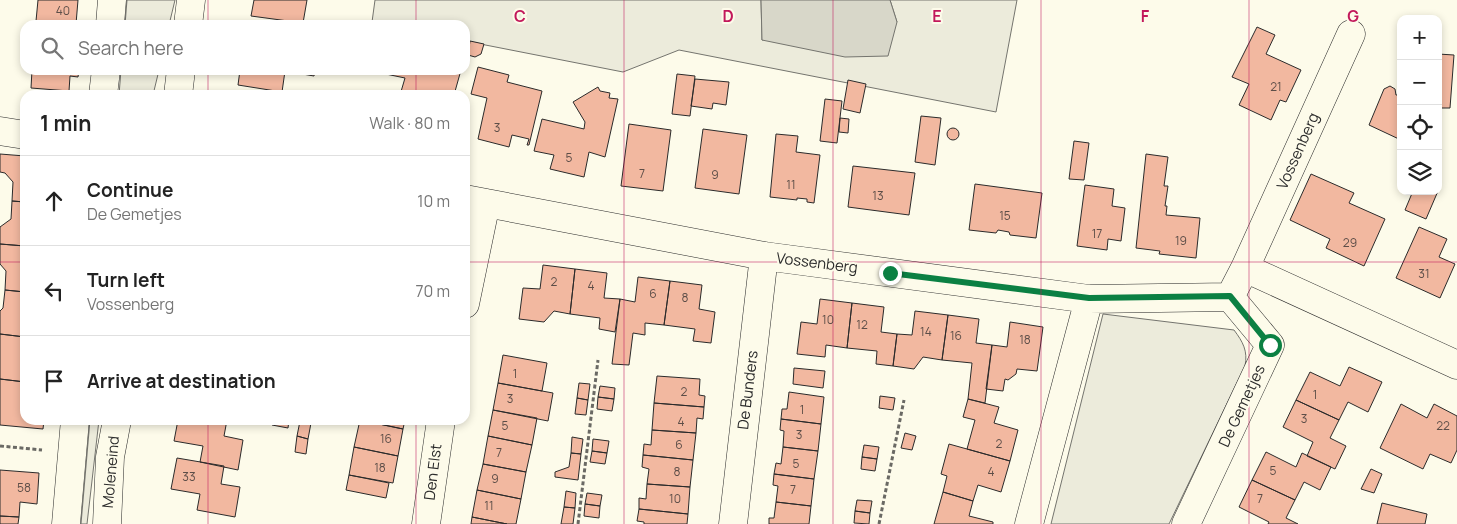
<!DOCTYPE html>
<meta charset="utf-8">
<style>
body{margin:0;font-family:Manrope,sans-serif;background:#f6f6f6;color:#222}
.controls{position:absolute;right:15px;top:15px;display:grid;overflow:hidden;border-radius:10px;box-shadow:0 2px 8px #0003}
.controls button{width:45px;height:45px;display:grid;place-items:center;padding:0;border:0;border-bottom:1px solid #e0e0e0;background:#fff;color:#222;font:25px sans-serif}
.stop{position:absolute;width:15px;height:15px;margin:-11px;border:4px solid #0b8043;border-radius:50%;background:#fff}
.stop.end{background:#0b8043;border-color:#fff;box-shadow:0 1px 5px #0008}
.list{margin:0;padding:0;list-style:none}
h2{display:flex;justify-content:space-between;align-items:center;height:65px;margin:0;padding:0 20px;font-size:21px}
h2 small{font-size:16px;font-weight:400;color:#767676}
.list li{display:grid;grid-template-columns:32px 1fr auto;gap:15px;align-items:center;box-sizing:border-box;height:90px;padding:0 20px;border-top:1px solid #e0e0e0}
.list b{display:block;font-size:19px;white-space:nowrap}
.list p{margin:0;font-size:16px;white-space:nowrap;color:#767676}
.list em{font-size:16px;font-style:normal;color:#767676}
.icon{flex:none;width:28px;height:28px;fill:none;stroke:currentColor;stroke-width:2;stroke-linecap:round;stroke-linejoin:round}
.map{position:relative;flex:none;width:1457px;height:524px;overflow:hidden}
.search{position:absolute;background:#fff;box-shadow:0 2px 8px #0003;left:20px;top:20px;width:450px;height:55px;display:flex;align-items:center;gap:12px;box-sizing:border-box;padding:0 18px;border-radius:15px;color:#767676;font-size:19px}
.panel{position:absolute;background:#fff;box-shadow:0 2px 8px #0003;left:20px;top:90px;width:450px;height:335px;border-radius:15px}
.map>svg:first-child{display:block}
.green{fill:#ecebdb;stroke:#74746e}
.water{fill:#d8d7c9;stroke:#74746e}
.building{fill:#f2b8a0;stroke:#2b2b2b}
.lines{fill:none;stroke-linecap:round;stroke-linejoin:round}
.minor-casing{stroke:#2b2b2b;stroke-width:29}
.path{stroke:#6a6964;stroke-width:3;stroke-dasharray:4 2.5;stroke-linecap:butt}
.minor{stroke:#fdfbea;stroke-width:28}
.route{stroke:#0b8043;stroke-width:6}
.grid{fill:none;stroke:#c2185b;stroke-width:1;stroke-opacity:0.55}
.labels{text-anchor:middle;stroke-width:4;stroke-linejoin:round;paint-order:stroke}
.number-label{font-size:12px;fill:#5d4e48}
.street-label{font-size:15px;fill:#2b2b2b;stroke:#fdfbea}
.grid-label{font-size:16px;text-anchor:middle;font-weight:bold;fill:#c2185b;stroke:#fdfbea;stroke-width:4;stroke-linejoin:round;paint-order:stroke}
</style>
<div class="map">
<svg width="1457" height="524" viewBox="0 0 1457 524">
<rect width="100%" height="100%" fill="#fdfbea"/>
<!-- green -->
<path class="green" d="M127 0H175L169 25H125Z
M375 0H761L762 40 897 22 890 0H1017L996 112 679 50 623 72 465 41V25H388L372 22Z
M121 70H159L153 95H119Z
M1103 314 1234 330C1243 342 1248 351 1245 366L1169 524H1051Z
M90 420H99L87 524H81Z"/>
<!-- water -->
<path class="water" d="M761 0H890L897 22 888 56 845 57 762 40Z"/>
<!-- building -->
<path class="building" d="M38 0H78L76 24 36 21Z
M254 0H307L303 23 251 16Z
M36 21 76 24V25H36Z
M1257 27 1275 35 1266 54 1301 70 1286 102 1280 100 1271 120 1239 105 1249 84 1232 77Z
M470 41 484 44 481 54 475 57 468 55Z
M1438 54 1454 55 1450 108H1441L1440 118 1438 119Z
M478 67 509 75 507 82 542 91 529 145H527L529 139 512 135 509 147 478 139 487 98 471 94Z
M32 70H79L78 77 70 76 69 91 31 88Z
M240 70H315L314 76 285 71 282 92 238 85Z
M382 70H461L454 95H400L405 78 381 73Z
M677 74 695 76 690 116 672 114Z
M695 79 729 82 726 105 713 103 712 109 691 106Z
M848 80 866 84 860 113 843 109Z
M1390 86 1395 89 1396 95H1401V140L1369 125 1384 89Z
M598 87 600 91 610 93 609 98 618 99 605 157 589 152 584 177 550 169 554 155 534 151 542 119 584 129 585 122 573 102Z
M825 99 842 101 837 143 820 141Z
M921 116 941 118 935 165 915 162Z
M840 118 849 119 848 133 839 132Z
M629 124 671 130 663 191 621 186Z
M947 134a6 6 0 1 1 12 0a6 6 0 1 1-12 0Z
M703 129 747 135 739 194 695 188Z
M776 134 798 136 796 152 820 155 814 203 807 202V199L797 198V200L770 197Z
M1074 141 1089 143 1084 180 1069 179Z
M0 154 25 156V202L12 201 13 182 5 173 0 172Z
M1146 154 1168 157 1164 186H1168L1165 206H1167L1166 215 1200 218 1196 258 1159 254 1160 251 1136 248Z
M853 166 915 173 909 215 848 207Z
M1311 174 1354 193 1349 203 1385 219 1364 266 1326 248 1330 239 1290 220Z
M975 184 1042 193 1036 238 1010 235 1009 232 998 230 996 233 969 230Z
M1085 185 1114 189 1112 206 1125 208 1121 241 1108 239 1107 250 1077 246Z
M1413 191H1438L1426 219 1405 210Z
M12 201 25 202V246L0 244V227L11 219Z
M1419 227 1447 239 1439 257 1455 264 1440 298 1396 278Z
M0 244 25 246V292L5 290 6 271 0 264Z
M543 265 575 269 570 314 554 311 544 322 519 319 523 288 540 289Z
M575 269 607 273 604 298 620 299 615 332 599 329 600 318 570 314Z
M638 277 670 281 664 325 645 323V335L633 333 629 365 612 364 620 299 635 302Z
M670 281 702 285 699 309 715 312 711 343 693 341 695 329 664 325Z
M5 290 25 292V337L0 334V311L3 308Z
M820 299 852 303 847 348 826 345 825 357 797 354 801 322 817 324Z
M852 303 884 307 881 332 897 334 893 366 876 364 877 351 847 348Z
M915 311 948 315 942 360 923 357 914 369 893 366 897 334 912 335Z
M948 315 979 319 976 343 992 345 985 403 968 399 972 363 942 360Z
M1010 322 1043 327 1037 371 1017 369 1016 374 1008 380 1005 379 1003 391 986 389 992 345 1007 347Z
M0 334 25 337V382L0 379Z
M503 355 547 363 542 391 498 383Z
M1349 367 1382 382 1368 412 1348 402 1339 420 1296 400 1310 372 1340 386Z
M794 368 825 371 823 388 793 384Z
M657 376 700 379 699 395 705 396 704 407 654 403Z
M0 379 25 382V420H44L43 429 0 425Z
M498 383 553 393 548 421 493 410Z
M579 383 590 384 588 400 577 398Z
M600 386 615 388 614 399 598 397Z
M789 392 824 397 821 424 781 419 782 409H787Z
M880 396 895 398 893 410 879 408Z
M598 397 614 399 612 411 597 409Z
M577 398 588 400 586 415 575 414Z
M968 399 999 407 994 423 1018 430 1010 461 967 449 975 420 963 417Z
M1296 400 1339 420 1330 438 1346 446 1335 469 1307 456 1313 442 1283 427Z
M654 403 704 407 703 419 697 418 696 433 652 430Z
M1401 404 1427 418 1434 404 1457 416V450L1451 463 1430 454 1423 469 1380 448Z
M493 410 537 418 532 445 488 436Z
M781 419 821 424 818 451 783 447 784 431 780 430Z
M178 420H227L224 436 243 440 238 470 200 462 203 446 174 441Z
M272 420H289L288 428 272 425Z
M360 420 403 429 398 456 354 447Z
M360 420H405L403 429Z
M300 421 311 423 308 439 297 436Z
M652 430 696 433 693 460 643 455 644 444 651 445Z
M905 433 916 436 912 450 901 448Z
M297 436 308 439 306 454 295 452Z
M488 436 532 445 526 472 483 464Z
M572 437 583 439 581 454 571 453Z
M593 439 609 441 607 453 592 451Z
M949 444 1010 461 1001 492 978 485 973 501 943 492 947 476 941 474Z
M864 445 879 447 877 459 862 457Z
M354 447 398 456 393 483 349 475Z
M783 447 818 451 814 479 774 474 776 463 781 464Z
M592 451 607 453 605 464 590 462Z
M1266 452 1296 467 1302 453 1331 467 1320 490 1304 482 1295 500 1252 480Z
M571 453 581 454 578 480 555 477V472L569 467Z
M643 455 693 460 690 487 647 484 649 469 642 467Z
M862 457 877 459 875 471 861 469Z
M177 458 224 466 221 484 240 487 235 517 197 510 200 494 171 489Z
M483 464 526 472 521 499 477 490Z
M1371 469 1382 474 1374 493 1361 489Z
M0 470 39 473 37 504 20 502 19 517 0 516Z
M774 474 814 479 811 506 776 502 778 486 773 485Z
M349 475 389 483 386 498 346 490Z
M1252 480 1295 500 1286 518 1298 524H1268L1269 522 1239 507Z
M647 484 690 487 688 514 639 509V498L646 499Z
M477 490 521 499 516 524H507L472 517Z
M566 491 576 493 575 508 564 507Z
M943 492 973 501 969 516 993 522V524H934Z
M587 493 602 495 600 506 585 504Z
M857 500 872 501 870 513 855 511Z
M776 502 811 506 809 524H769V518H774Z
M1382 503 1427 514 1425 524H1377Z
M585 504 600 506 599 518 584 516Z
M564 507 575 508 573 524H561Z
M639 509 688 514 687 524H644V522L637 521Z
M855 511 870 513 869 524 854 523Z
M0 516 19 517 18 524H0Z
M472 517 507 524H471Z"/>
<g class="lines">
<defs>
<path id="minor" d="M110 25 112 0
M188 25 191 0
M103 95 106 70
M178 95 181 70
M0 131 25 135
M465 199 764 256 1089 299 1230 297
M1245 268 1457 365
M1230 297 1245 268 1351 34
M465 304 486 203
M66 524 75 420
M107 524 110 457 117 420
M426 524 441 420
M733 524 764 256
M1029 524 1089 299
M1186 524 1270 345 1230 297"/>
</defs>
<!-- minor casing -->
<use href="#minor" class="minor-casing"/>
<!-- path -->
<path class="path" d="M0 446 42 450
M578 524 598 360
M879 524 904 400"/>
<!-- minor -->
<use href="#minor" class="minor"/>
</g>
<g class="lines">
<!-- route -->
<path class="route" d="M890 273 1089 298 1230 296 1270 345"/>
</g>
<!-- grid -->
<path class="grid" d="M208 0V25M416 0V25M624 0V524M833 0V524M1041 0V524M1249 0V524M208 70V95M416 70V95M0 262H25M465 262H1457M208 420V524M416 420V524"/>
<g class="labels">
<!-- number labels -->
<g class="number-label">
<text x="63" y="15">40</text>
<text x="1276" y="91">21</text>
<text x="497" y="132">3</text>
<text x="569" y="162">5</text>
<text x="642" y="178">7</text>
<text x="715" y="179">9</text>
<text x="791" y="189">11</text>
<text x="878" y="200">13</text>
<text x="1005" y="220">15</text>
<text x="1097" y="238">17</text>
<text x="1181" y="245">19</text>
<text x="1350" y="247">29</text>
<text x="1424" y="278">31</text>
<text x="554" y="286">2</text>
<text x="591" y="290">4</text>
<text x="653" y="298">6</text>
<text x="685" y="302">8</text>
<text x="828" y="324">10</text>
<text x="862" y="329">12</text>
<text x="926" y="336">14</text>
<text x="956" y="340">16</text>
<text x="1025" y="344">18</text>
<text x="515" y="378">1</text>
<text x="684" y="396">2</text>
<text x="1315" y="399">1</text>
<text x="510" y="403">3</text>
<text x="802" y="414">1</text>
<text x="1304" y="423">3</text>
<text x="681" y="426">4</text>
<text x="505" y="430">5</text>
<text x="1443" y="430">22</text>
<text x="799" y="439">3</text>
<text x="386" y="443">16</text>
<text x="999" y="448">2</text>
<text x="679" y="449">6</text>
<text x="499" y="457">7</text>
<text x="796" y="468">5</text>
<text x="380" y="472">18</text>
<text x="1273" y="475">5</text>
<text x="677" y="476">8</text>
<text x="991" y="476">4</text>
<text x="189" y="481">33</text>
<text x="495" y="483">9</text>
<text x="24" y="492">58</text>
<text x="793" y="494">7</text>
<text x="675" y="503">10</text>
<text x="1260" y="503">7</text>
<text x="489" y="510">11</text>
</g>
<!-- street labels -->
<g class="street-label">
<text transform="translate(1298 151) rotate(-66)" y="5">Vossenberg</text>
<text transform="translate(817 263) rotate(7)" y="5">Vossenberg</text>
<text transform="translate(748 390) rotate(-83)" y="5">De Bunders</text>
<text transform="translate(1242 406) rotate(-65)" y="5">De Gemetjes</text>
<text transform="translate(111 472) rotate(-85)" y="5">Moleneind</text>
<text transform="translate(433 472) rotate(-83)" y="5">Den Elst</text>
</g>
</g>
<g class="grid-label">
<text x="520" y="22">C</text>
<text x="728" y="22">D</text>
<text x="937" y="22">E</text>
<text x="1145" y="22">F</text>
<text x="1353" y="22">G</text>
</g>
</svg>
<div class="controls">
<button>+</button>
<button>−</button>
<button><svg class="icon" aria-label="locate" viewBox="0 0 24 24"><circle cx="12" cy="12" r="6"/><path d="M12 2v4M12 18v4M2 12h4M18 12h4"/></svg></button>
<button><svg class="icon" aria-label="layers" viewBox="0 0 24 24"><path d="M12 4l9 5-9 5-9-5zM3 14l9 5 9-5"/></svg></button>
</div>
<div class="stop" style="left:1270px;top:345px"></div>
<div class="stop end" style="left:890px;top:273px"></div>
<div class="search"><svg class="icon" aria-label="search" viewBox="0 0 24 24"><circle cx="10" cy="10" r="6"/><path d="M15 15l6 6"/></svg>Search here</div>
<section class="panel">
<h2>1 min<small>Walk · 80 m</small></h2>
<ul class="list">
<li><svg class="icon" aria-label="ahead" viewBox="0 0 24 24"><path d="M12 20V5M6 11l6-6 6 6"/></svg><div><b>Continue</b><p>De Gemetjes</p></div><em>10 m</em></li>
<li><svg class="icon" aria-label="left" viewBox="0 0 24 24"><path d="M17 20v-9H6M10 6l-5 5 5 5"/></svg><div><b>Turn left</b><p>Vossenberg</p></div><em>70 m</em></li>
<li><svg class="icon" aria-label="arrive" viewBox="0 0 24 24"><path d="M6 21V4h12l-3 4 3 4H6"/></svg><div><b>Arrive at destination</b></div></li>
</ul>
</section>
</div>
